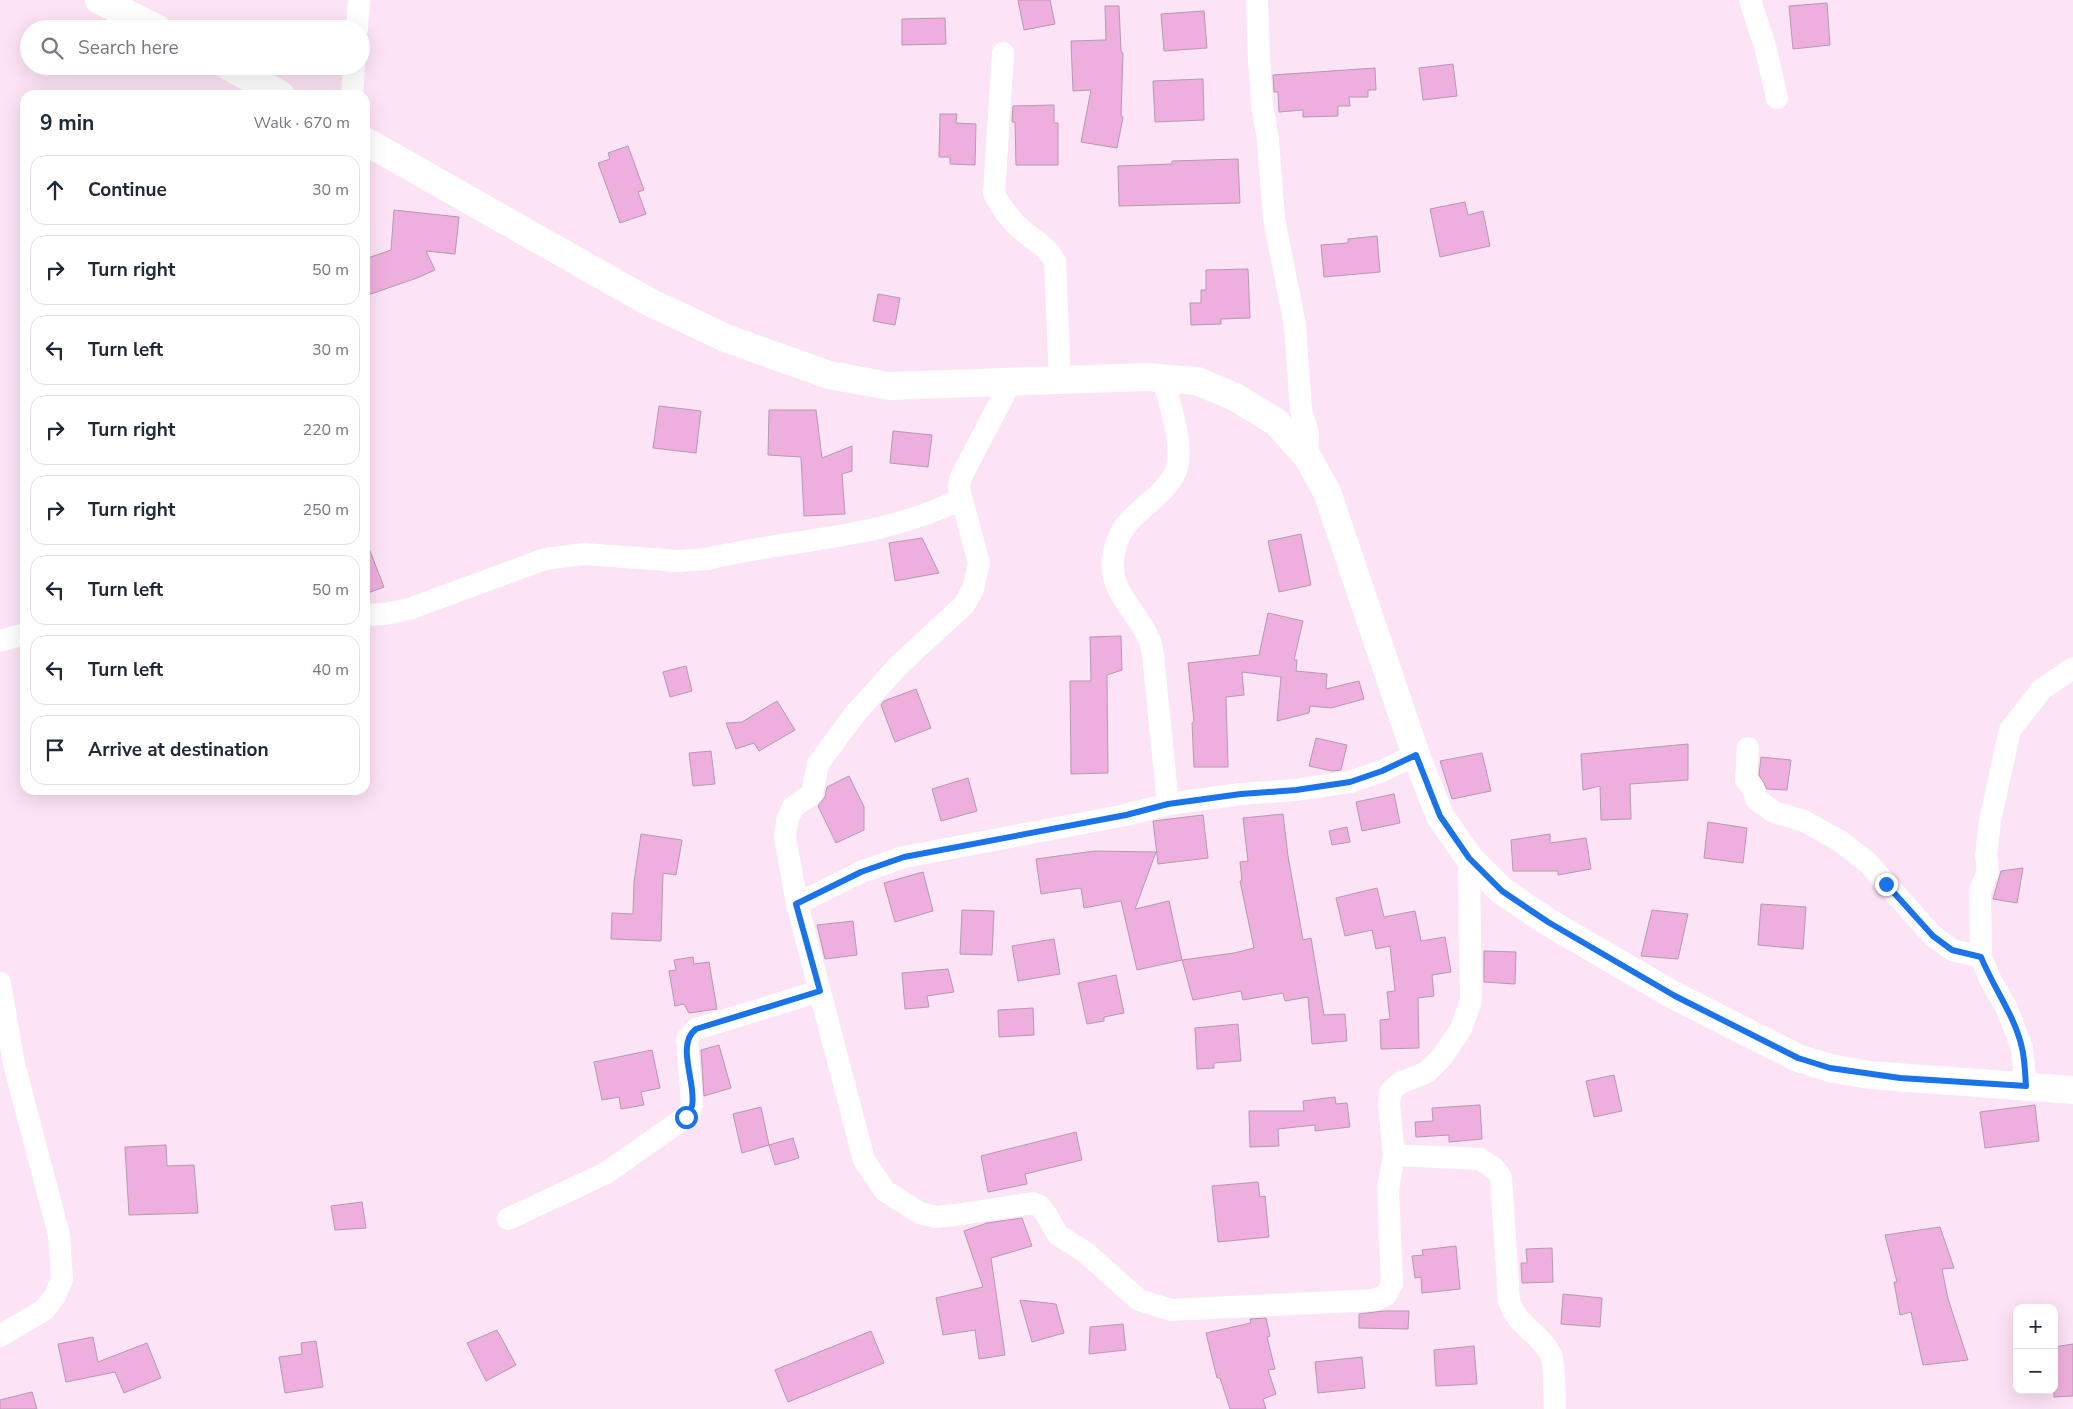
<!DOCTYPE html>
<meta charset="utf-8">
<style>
body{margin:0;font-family:"Nunito Sans",sans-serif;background:#f2f2f3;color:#1f2937}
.controls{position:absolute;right:15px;bottom:15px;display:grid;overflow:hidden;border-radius:10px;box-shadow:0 5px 20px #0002}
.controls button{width:45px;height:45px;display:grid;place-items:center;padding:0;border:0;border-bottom:1px solid #e0e1e3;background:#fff;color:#1f2937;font:25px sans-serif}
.stop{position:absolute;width:15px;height:15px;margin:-11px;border:4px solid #1a73e8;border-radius:50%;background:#fff}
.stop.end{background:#1a73e8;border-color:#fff;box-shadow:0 1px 5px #0008}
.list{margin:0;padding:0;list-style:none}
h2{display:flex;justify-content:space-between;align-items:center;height:65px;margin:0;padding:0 20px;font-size:21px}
h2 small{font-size:16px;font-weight:400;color:#747a83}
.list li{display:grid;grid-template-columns:32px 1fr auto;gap:15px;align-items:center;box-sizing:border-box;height:70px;margin:0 10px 10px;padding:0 10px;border:1px solid #e0e1e3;border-radius:15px}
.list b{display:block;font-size:19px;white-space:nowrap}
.list em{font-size:16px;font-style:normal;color:#747a83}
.icon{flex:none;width:28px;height:28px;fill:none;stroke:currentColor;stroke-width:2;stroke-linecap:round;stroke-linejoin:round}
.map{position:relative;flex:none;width:2073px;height:1409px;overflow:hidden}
.search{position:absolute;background:#fff;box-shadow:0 5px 20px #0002;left:20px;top:20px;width:350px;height:55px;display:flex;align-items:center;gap:12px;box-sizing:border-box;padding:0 18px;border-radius:28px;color:#747a83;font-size:19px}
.panel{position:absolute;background:#fff;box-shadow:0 5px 20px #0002;left:20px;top:90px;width:350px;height:705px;border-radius:15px}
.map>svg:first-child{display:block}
.building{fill:#eeafdf;stroke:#b699af}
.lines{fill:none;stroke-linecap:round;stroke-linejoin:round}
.minor{stroke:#fff;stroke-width:22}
.tertiary{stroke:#fff;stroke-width:28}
.route{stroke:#1a73e8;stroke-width:6}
</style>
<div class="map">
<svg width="2073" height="1409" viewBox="0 0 2073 1409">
<rect width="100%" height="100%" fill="#fce3f5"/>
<!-- building -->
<path class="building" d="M1018 0H1050L1055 24 1024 30Z
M1827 3 1830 45 1793 49 1789 6Z
M1105 6H1119L1121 52 1123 53 1121 116 1123 117 1117 148 1081 142 1091 90 1073 91 1071 41 1106 40Z
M1204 11 1207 48 1164 51 1161 14Z
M945 18 946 44 902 45V19Z
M1453 64 1457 96 1423 100 1419 68Z
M1375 68 1376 90H1368V97H1349L1350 106H1338V116L1303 117V110L1279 112 1278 92H1274L1273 75Z
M1203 79 1204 120 1155 122 1153 81Z
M1054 105V123H1058V165H1016L1015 122H1012L1013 106Z
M940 114H957L956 123 976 124 975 165 950 164V157H939Z
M628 146 644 190 638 192 646 214 620 223 598 163 610 159 608 153Z
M1238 159 1240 203 1119 206 1118 166 1172 164V161Z
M1465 202 1468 215 1483 211 1490 246 1440 257 1430 209Z
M394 210 459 217 455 254 426 251 435 270 417 278 365 296V259L391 250Z
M1377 236 1380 272 1324 277 1321 245 1348 243V239Z
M1248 269 1250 318 1221 319V324L1191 325 1190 303H1201V290H1206V270Z
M878 294 900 298 895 325 873 321Z
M659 406 701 411 696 453 653 448Z
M769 410H816L822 458 852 446V471L842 474 845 514 804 516 801 457 768 455Z
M893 431 932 435 928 467 890 463Z
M1301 534 1311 585 1279 592 1268 541Z
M922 538 939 573 895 581 889 543Z
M366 541 384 587 365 594V542Z
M1268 613 1303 621 1294 660H1297L1296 671 1327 674 1326 689 1359 681 1364 699 1331 708 1310 706 1309 713 1277 721 1281 677 1242 672 1244 695 1226 697 1228 767H1194L1192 723 1194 722 1188 663 1259 655Z
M1121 636 1122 670 1107 675 1108 773 1071 774 1070 681H1091L1090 637Z
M686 666 692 691 670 697 663 672Z
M916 689 931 728 895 742 881 705 884 701Z
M777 701 795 730 759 751 754 743 736 749 726 723 742 722Z
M1316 738 1347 745 1341 770 1332 771 1309 766Z
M1688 744V780L1630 784 1631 819 1601 820 1600 786 1583 790 1581 754Z
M711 751 715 784 693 786 689 753Z
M1482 753 1491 791 1452 799 1440 761Z
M1761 757 1791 760 1787 790 1767 789 1759 775Z
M849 776 864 807V830L836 843 818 806 825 797 827 787Z
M968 778 977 811 941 821 932 789Z
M1394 794 1400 823 1362 831 1356 802Z
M1283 814 1288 856 1303 940 1311 938 1324 1015 1345 1014 1347 1041 1312 1044 1308 997 1285 1001 1283 993 1243 1000 1241 991 1193 1000 1182 960 1234 953 1254 948 1240 881H1242L1240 862 1248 861 1243 818Z
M1203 815 1208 858 1158 864 1153 821Z
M1708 822 1747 828 1743 863 1704 858Z
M1347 827 1350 842 1332 845 1329 831Z
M641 834 682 840 676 875 663 873 661 941 611 939 612 913 633 914 634 882Z
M1550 834V843L1586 838 1591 869 1558 875V871H1513L1511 840Z
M1095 851 1156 852 1135 909 1169 901 1182 960 1137 970 1121 901 1084 908 1081 888 1041 894 1036 859Z
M2023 868 2017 903 1993 899 2001 871Z
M923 872 933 911 895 922 884 883Z
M1377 888 1384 917 1415 911 1421 941 1445 937 1451 972 1432 975 1434 996 1418 998 1419 1048 1381 1049 1380 1020 1390 1019 1387 992 1395 991 1390 946 1376 949 1372 930 1345 936 1336 898Z
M1761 904 1806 907 1803 949 1758 945Z
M962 910 994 911 992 955 960 954Z
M1652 910 1688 914 1678 959 1641 956Z
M853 921 857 955 825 959 817 925Z
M1054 939 1060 974 1018 981 1012 946Z
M1484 951 1516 952 1515 984 1484 982Z
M693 957 694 964 709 962 717 1009 689 1013 684 1004 675 1006 669 971 676 970 674 960Z
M948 969 954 992 927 996 929 1007 905 1009 902 973Z
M1116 975 1124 1013 1104 1017V1021L1087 1024 1078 983Z
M1033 1008 1034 1035 999 1037 998 1010Z
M1238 1024 1241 1061 1214 1063V1068L1197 1069 1195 1028Z
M719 1045 731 1088 704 1096 701 1050Z
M652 1050 660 1088 641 1092 644 1105 621 1109 619 1097 602 1100 594 1062Z
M1614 1075 1622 1111 1594 1117 1586 1081Z
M1335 1097 1336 1104 1347 1103 1350 1127 1315 1131V1125L1278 1129 1279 1146 1250 1147 1249 1111H1304L1303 1101Z
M1480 1105 1482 1139 1449 1142V1135L1416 1137 1415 1122 1433 1121 1432 1108Z
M2035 1105 2039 1141 1985 1148 1980 1112Z
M761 1107 769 1145 742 1153 733 1114Z
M1076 1132 1082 1160 1025 1174 1027 1184 988 1192 981 1156Z
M793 1138 799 1158 775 1165 769 1145Z
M166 1145 167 1166 194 1165 198 1213 129 1215 125 1147Z
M1258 1182 1260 1197 1265 1196 1269 1237 1218 1242 1212 1186Z
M362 1202 366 1228 335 1230 331 1206Z
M1022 1218 1032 1246 991 1258 1005 1355 979 1359 975 1330 943 1335 936 1298 983 1287 964 1231 987 1223Z
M1940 1227 1954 1268 1942 1269 1948 1299 1968 1360 1923 1365 1911 1312 1900 1315 1894 1282H1897L1885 1235Z
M1456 1246 1460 1289 1422 1293 1421 1277 1415 1278 1412 1256 1423 1255 1422 1250Z
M1552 1248 1553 1282 1522 1283 1521 1263H1527L1526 1249Z
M1563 1294 1602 1298 1600 1327 1561 1324Z
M1020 1300 1056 1304 1064 1333 1032 1342Z
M1383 1311H1409L1408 1329 1359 1328V1314Z
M1266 1318 1270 1336 1267 1337 1275 1369 1268 1370 1276 1394 1263 1399 1266 1409H1230L1220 1378H1217L1206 1333 1251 1323 1250 1319Z
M1123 1324 1126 1350 1089 1354 1090 1327Z
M497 1330 516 1365 486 1381 467 1343Z
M871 1331 884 1363 788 1402 775 1370Z
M93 1337 98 1362 147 1343 161 1378 124 1393 115 1372 66 1382 58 1344Z
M316 1341 323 1387 285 1393 279 1357 302 1354 301 1343Z
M2073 1344V1396L2054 1397V1347Z
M1474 1346 1477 1384 1436 1386 1434 1350Z
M1362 1357 1365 1388 1318 1393 1315 1362Z
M32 1392 37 1409H0V1400Z"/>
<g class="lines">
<!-- minor -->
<path class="minor" d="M1257 0 1259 59 1262 104 1268 140 1274 219 1295 325 1301 410 1308 433 1307 456
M1750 0 1765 46 1777 98
M357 29 359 0
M1003 53 994 193C1001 208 1010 220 1023 231 1035 241 1046 246 1055 261L1060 381
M352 95 354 66
M1163 378C1169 402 1187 452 1174 475 1155 508 1118 513 1113 559 1109 591 1136 610 1148 637 1151 642 1152 649 1153 655L1168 804
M1010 383 960 479 959 489 979 563 973 589 964 605 898 666 854 715 818 764 812 794 793 807 787 821 785 837 797 904 864 1160 885 1191 920 1213 936 1217 955 1215 1033 1203 1040 1206 1046 1214 1058 1235 1085 1252 1139 1300 1171 1310 1374 1300 1386 1295 1392 1284 1388 1189 1394 1155 1389 1104 1391 1091 1400 1083 1427 1072 1442 1057 1461 1029 1471 1001 1469 858
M365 615 385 614 409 609 545 559 584 554 678 561 707 559C795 538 879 540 961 499
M0 641 25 634
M1748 748 1746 780 1753 787 1756 799 1774 812 1804 821 1840 841 1868 863 1933 936 1952 950 1981 957
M797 904 861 872 904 857 1126 815 1168 804 1241 794 1295 790 1350 782 1382 771 1416 755
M0 983 14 1064 59 1235 62 1279 55 1296 44 1310 0 1336
M2026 1086 2022 1048 2007 1009 1990 979 1981 957 1980 890 1988 872 1986 855 1990 821 2010 730 2042 689 2073 668
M1394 1155 1480 1159 1495 1169 1501 1177 1509 1301C1517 1327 1541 1333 1551 1355 1555 1364 1554 1397 1555 1409
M508 1219 606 1173 686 1117 692 1106 687 1039 696 1029 820 991"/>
<!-- tertiary -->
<path class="tertiary" d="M99 0 158 29
M228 66 281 95
M365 141 649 302 728 339 829 375 889 386 1147 377 1197 381 1235 397 1276 422 1307 456 1327 492 1416 755 1440 816 1469 858 1502 891 1548 922 1675 996 1798 1058 1830 1068 1869 1075 2073 1090"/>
</g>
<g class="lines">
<!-- route -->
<path class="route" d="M686 1117C687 1114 691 1109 692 1106 697 1084 675 1045 696 1029L820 991 796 904 861 872 904 857 1126 815 1168 804 1241 794 1296 790 1350 782 1382 771 1416 755 1440 816 1469 858 1502 891 1548 922 1675 996 1798 1058 1830 1068 1900 1078 2026 1086C2025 1074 2025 1060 2022 1048 2015 1016 1993 987 1981 957L1952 950 1933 936 1886 884"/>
</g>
</svg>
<div class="controls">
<button>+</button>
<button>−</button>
</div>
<div class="stop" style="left:686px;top:1117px"></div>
<div class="stop end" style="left:1886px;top:884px"></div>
<div class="search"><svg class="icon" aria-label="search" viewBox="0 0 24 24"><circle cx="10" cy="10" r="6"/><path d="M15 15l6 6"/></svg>Search here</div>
<section class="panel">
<h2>9 min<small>Walk · 670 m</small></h2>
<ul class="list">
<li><svg class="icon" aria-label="ahead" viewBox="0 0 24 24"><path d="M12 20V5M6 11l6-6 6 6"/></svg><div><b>Continue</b></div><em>30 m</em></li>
<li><svg class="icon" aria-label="right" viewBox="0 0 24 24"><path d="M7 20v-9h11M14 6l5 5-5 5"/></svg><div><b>Turn right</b></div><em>50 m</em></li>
<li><svg class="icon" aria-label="left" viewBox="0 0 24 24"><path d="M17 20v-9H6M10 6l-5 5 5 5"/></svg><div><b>Turn left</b></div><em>30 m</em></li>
<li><svg class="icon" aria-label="right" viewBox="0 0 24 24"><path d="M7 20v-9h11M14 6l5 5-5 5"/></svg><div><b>Turn right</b></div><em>220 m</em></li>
<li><svg class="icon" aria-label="right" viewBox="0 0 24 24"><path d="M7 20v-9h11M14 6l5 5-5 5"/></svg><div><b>Turn right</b></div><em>250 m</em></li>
<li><svg class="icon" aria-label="left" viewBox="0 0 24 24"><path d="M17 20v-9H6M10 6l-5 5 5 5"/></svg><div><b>Turn left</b></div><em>50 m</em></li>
<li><svg class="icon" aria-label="left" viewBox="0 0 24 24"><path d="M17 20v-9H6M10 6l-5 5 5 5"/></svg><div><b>Turn left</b></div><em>40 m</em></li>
<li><svg class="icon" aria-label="arrive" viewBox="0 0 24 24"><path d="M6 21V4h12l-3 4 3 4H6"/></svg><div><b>Arrive at destination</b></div></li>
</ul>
</section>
</div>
